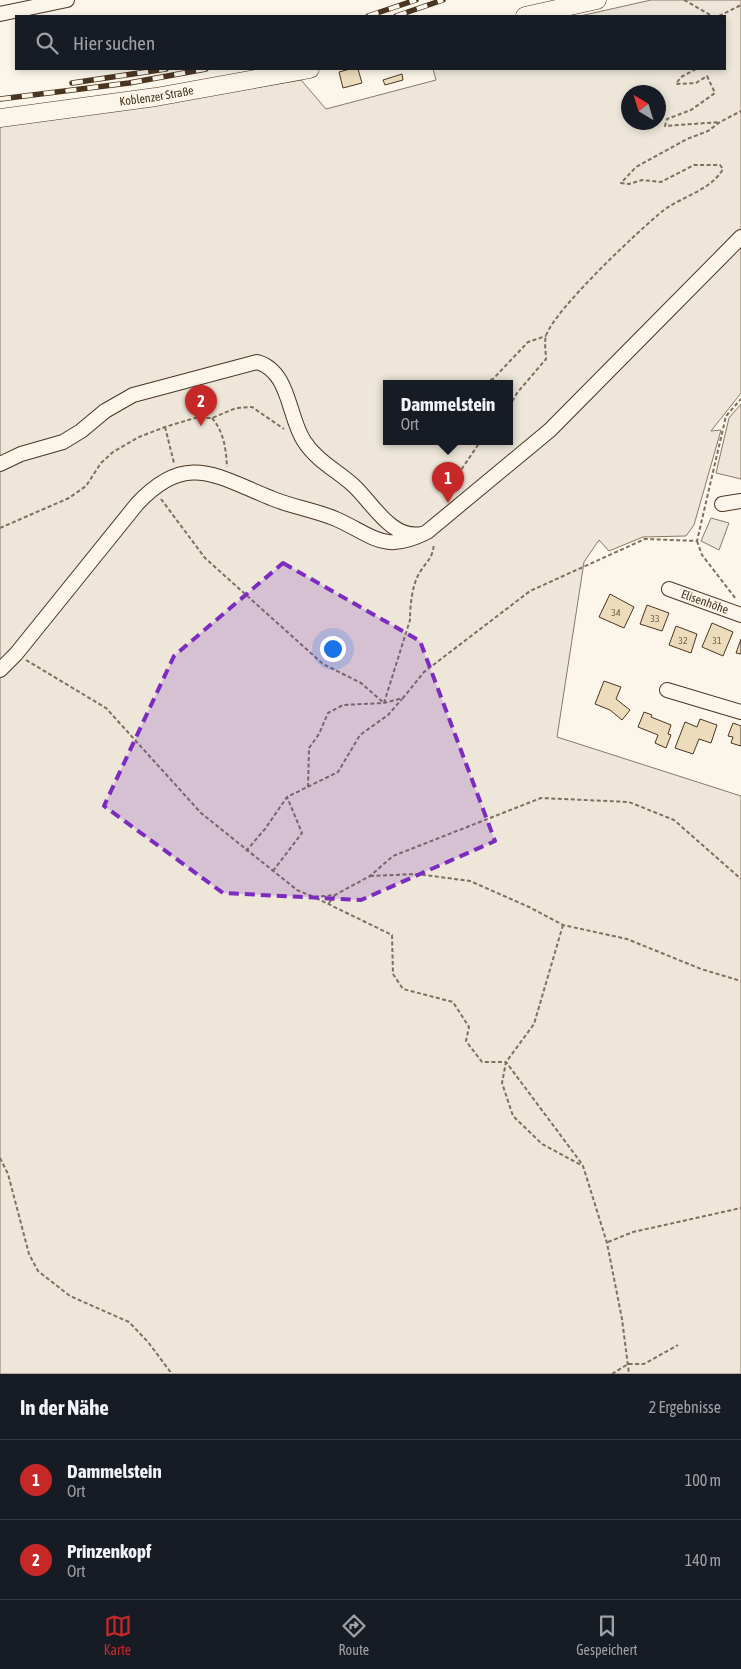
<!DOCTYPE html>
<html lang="de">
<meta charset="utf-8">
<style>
body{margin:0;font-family:"Asap Condensed",sans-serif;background:#242831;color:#f1f3f6}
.compass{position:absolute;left:621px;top:85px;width:45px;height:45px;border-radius:50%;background:#171b24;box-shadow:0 2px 8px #0003;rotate:322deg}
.you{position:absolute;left:332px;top:648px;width:18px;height:18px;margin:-12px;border:4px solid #fff;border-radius:50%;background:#1a73e8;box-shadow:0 0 0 8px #1a73e833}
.badge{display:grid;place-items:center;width:32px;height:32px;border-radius:50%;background:#c62828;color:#fff;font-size:16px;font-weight:700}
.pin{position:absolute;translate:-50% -41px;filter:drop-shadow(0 1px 2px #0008)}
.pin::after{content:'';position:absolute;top:26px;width:18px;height:15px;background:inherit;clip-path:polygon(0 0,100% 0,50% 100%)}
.popup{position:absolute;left:383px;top:380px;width:130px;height:65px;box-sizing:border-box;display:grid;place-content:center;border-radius:0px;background:#171b24;filter:drop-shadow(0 1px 4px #0005);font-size:16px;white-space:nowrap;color:#9ea1a6}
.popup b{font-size:19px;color:#f1f3f6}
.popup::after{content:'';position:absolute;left:50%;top:100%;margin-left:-10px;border:10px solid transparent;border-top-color:#171b24}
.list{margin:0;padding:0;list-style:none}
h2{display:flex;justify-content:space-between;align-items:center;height:65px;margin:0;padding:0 20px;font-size:21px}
h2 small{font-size:16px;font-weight:400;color:#9ea1a6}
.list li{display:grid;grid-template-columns:32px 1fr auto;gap:15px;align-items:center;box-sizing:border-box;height:80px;padding:0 20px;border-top:1px solid #363941}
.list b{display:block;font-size:19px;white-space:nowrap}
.list p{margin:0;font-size:16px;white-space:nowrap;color:#9ea1a6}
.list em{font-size:16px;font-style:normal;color:#9ea1a6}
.icon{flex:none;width:28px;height:28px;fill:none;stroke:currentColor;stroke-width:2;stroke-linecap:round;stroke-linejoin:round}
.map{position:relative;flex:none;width:741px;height:1374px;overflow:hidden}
.search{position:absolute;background:#171b24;box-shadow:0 2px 8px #0003;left:15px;right:15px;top:15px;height:55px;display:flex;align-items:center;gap:12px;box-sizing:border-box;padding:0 18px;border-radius:0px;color:#9ea1a6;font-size:19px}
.sheet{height:225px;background:#171b24}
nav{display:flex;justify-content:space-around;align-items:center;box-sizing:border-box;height:70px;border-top:1px solid #363941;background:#171b24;font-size:14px;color:#9ea1a6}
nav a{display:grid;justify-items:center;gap:2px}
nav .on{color:#c62828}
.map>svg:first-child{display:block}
.green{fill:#ede6d9;stroke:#887966;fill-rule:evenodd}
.parking{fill:#ede7d9;stroke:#887966}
.building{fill:#ecdcbc;stroke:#4a3520}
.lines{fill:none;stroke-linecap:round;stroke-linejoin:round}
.minor-casing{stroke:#4a3520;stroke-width:16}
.major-casing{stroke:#4a3520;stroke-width:19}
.path{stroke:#7f6f5c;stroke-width:2;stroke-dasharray:4 2.5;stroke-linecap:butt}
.minor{stroke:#fbf6e9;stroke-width:14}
.major{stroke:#fbf6e9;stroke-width:18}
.rail-casing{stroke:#4a3520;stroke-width:5.5}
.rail{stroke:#fbf6e9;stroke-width:4;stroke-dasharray:11;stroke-linecap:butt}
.marked{fill:#7b2cbf;fill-opacity:0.2;stroke:#7b2cbf;stroke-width:4;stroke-dasharray:10 6;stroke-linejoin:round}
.labels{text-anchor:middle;stroke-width:4;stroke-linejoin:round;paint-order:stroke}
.number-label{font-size:10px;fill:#725f47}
.street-label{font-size:12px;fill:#4a3520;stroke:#fbf6e9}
</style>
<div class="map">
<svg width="741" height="1374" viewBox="0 0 741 1374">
<rect width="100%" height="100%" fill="#fbf6e9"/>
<!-- green -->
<path class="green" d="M651 0H741V393L711 431 721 430 694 525 686 536 643 537 609 551 599 540 584 562 557 737 741 796V1374H0V125L190 99 301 80 326 109 436 80 433 69H725V16H580ZM628 92H658V122H628ZM387 384H509V442H387Z
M741 404V479L716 473 729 418Z"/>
<!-- parking -->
<path class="parking" d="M711 518 729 523 719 550 701 541Z"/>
<!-- building -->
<path class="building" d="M350 69H358L362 83 343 88 339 72Z
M402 74 403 80 385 85 383 80Z
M610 594 634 607 624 628 599 617Z
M647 605 669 613 662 631 640 624Z
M712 623 733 632 723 656 702 647Z
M676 626 697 634 691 653 669 645Z
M741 639V654L736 653Z
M604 681 621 687 616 699 630 710 622 720 610 710 595 704Z
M644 712 652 715 651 717 671 725 668 734 671 735 666 748 655 743 658 735 638 727Z
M700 719 717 725 711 743 699 739 693 754 675 748 685 722 697 727Z
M733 723 741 726V746L731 743 733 737 728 736Z"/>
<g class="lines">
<defs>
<g id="minor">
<path d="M0 14 67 0"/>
<path d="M0 464 21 454 63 442 81 431 105 411 133 395 257 362C290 371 288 417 304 441 316 460 336 470 353 485 372 502 391 540 422 534"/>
<path d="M722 504 741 501"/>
<path id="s1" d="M669 589 741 615"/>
<path d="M0 670 16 654 137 504C186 451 216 476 271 498 292 507 315 510 336 519 374 536 384 554 427 532L550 430 741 237"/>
<path d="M667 690 741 712"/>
</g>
<g id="major">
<path d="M525 16 597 0"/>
<path id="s2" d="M0 118 156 97 310 69"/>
</g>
</defs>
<!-- minor casing -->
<use href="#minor" class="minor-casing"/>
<!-- major casing -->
<use href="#major" class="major-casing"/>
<!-- path -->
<path class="path" d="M684 0 712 16
M719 16 741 5
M696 69 681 77 676 84 696 83 707 76 715 93 691 110 667 119 665 126 720 122
M478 384 493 379 528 342 546 336
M509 407 517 393 546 359C546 353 544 343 546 336 553 311 641 228 664 210 683 196 711 190 723 169L720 165H694L661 182 642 180 629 184 621 183 636 167 687 139 708 131 720 122 741 111
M212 418C224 432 226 449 227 467
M165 427 174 463
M458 488 459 473 480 442
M161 499 205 558 323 664 361 683 384 703
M0 528 69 498 86 486 101 463 113 452 139 437 165 427 195 418H212L236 408 252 407 284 429
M697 541 702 555 736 599
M26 660 106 708 201 813 297 890 314 897 335 895 370 876 393 856 541 798 629 802 674 820 741 879
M384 703 410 620C410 606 412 584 420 572 428 559 432 560 434 544
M308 787 309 748 319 734 328 713 343 705 384 703 403 698 424 672 530 591 645 539 697 541 726 416 741 399
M246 851 265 829 287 797 338 772 360 735 388 715 402 699
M273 871 302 833 287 797
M370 876 417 874 470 881 529 907 563 925 627 939 701 969 741 981
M316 898 392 935 393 974 403 989 453 1002 469 1027 466 1041 482 1062H506L582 1164
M329 903 335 895
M563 925 534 1024 506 1062 502 1083 513 1116 542 1144 583 1166 607 1243 622 1319 629 1374
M0 1158 8 1174 29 1254 38 1271 70 1296 129 1322 148 1342 172 1374
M608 1242 633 1232 741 1208
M612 1374 628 1364H644L678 1345"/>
<!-- minor -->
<use href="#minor" class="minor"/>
<!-- major -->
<use href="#major" class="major"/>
<defs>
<path id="rail" d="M368 16 416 0
M396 16 443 0
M72 83 166 69
M0 99 129 83 206 69"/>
</defs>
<!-- rail casing -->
<use href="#rail" class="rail-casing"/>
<!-- rail -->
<use href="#rail" class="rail"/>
</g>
<!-- marked area -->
<path class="marked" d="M283 563 420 641 495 841 361 900 223 893 104 806 174 656Z"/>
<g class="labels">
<!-- number labels -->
<g class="number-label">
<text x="616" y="616">34</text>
<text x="655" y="622">33</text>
<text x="683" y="644">32</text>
<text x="717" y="644">31</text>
</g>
<!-- street labels -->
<g class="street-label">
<text dy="4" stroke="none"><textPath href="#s2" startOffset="158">Koblenzer Straße</textPath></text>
<text dy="4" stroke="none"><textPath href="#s1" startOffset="38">Elisenhöhe</textPath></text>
</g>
</g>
</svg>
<svg class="compass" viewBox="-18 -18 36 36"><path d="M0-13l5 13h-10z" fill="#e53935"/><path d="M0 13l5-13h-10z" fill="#9ea1a6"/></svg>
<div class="you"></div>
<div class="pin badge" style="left:448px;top:503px">1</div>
<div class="popup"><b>Dammelstein</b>Ort</div>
<div class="pin badge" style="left:201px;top:426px">2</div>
<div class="search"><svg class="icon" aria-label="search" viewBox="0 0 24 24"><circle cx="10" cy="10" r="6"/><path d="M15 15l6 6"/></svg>Hier suchen</div>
</div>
<section class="sheet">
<h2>In der Nähe<small>2 Ergebnisse</small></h2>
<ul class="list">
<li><span class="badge">1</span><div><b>Dammelstein</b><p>Ort</p></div><em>100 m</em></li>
<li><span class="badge">2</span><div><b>Prinzenkopf</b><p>Ort</p></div><em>140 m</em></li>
</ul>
</section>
<nav>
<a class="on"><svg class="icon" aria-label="map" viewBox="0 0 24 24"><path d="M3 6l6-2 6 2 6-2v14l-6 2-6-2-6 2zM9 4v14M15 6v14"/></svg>Karte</a>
<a><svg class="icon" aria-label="directions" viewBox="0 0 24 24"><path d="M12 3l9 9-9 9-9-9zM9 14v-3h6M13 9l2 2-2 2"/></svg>Route</a>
<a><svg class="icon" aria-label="saved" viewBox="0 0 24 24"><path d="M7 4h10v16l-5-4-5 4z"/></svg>Gespeichert</a>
</nav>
